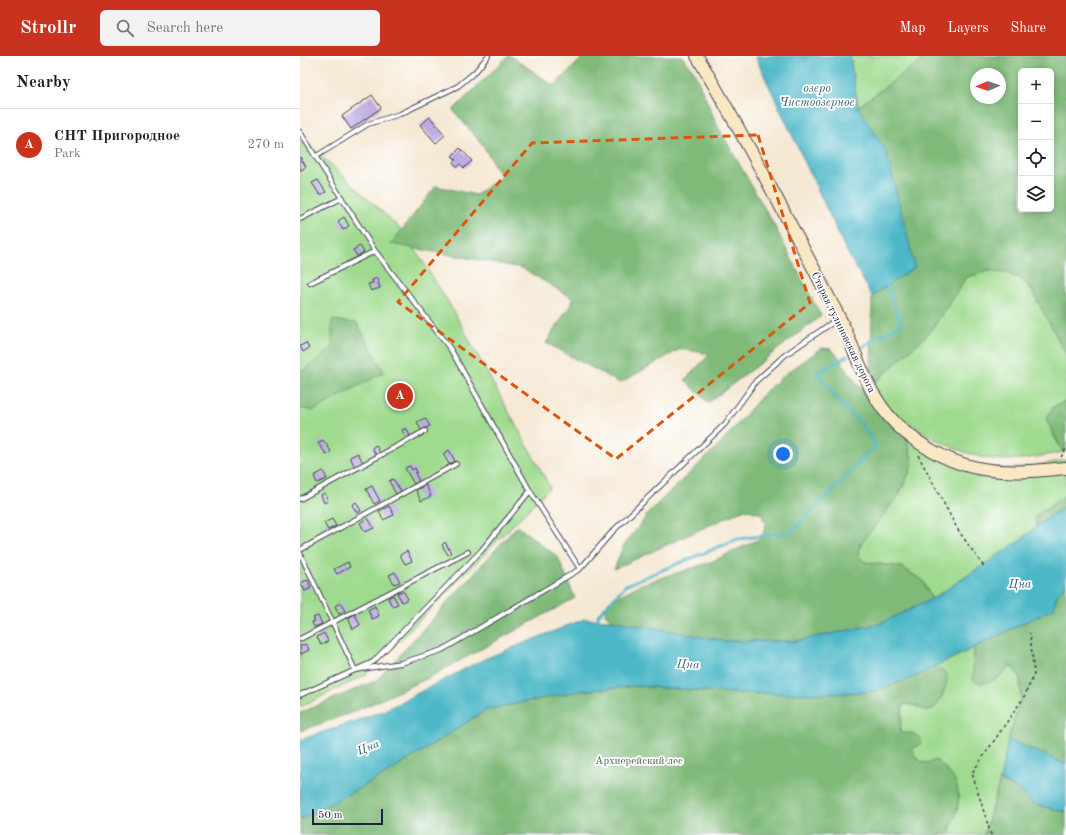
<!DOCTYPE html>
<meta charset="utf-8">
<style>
body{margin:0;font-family:"Old Standard TT",serif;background:#f2f2f2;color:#202124}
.controls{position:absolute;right:12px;top:12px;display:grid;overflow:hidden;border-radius:6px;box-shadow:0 2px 6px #0003}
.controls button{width:36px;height:36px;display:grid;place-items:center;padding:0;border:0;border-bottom:1px solid #e0e0e0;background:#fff;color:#202124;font:20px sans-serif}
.compass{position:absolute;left:670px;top:12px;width:36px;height:36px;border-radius:50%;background:#fff;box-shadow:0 2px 6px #0003;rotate:268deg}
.scale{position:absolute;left:12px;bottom:10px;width:71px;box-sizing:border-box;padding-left:4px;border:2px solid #22223b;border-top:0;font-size:11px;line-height:14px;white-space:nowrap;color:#22223b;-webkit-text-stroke:3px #fff;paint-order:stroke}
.you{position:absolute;left:483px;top:398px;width:14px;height:14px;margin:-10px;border:3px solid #fff;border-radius:50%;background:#1a73e8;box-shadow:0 0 0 6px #1a73e833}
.badge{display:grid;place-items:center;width:26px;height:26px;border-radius:50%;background:#c8321e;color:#fff;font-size:13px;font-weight:700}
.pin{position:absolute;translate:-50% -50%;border:2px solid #fff;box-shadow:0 1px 4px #0006}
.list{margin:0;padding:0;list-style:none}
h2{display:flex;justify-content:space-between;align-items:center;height:52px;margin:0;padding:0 16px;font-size:17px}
h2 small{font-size:13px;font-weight:400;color:#757577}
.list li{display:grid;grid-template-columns:26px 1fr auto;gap:12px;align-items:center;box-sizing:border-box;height:72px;padding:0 16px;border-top:1px solid #e0e0e0}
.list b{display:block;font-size:15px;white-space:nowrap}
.list p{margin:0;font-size:13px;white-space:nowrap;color:#757577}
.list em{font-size:13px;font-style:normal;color:#757577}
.icon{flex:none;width:22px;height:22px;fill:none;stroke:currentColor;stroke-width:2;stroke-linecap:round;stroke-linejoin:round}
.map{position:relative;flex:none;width:766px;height:779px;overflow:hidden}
header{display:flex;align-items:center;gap:24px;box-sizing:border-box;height:56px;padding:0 20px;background:#c8321e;color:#fff}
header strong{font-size:19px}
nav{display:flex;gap:22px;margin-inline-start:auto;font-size:14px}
.search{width:280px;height:36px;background:#f2f2f2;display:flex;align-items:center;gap:10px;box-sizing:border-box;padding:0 14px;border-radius:6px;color:#757577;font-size:15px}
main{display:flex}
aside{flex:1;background:#fff}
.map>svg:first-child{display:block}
.green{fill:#9fda8e;stroke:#607e64}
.forest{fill:#7fba79;stroke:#506e5a;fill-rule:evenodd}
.water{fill:#4bb7c7;stroke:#366c81}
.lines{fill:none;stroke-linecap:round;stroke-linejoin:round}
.stream{stroke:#4bb7c7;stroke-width:3}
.building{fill:#bdabe2}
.lane-casing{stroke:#424052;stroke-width:6}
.secondary-casing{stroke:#424052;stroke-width:14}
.path{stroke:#424052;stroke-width:1.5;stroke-dasharray:3 3;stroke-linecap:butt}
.lane{stroke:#fff;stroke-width:4}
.secondary{stroke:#fae7c3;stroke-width:12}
.marked{fill:none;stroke:#de560e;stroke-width:3;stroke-dasharray:8 5;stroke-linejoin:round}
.labels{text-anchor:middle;stroke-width:3.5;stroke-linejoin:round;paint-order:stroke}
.street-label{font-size:11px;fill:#22223b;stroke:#fff}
.park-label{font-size:11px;fill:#4e6258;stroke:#fff}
.water-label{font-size:12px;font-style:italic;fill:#325e73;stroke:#fff}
</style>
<header>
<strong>Strollr</strong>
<div class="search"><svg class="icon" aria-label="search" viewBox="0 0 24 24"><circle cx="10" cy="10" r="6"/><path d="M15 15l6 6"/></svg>Search here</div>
<nav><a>Map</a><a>Layers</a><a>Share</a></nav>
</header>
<main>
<aside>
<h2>Nearby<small></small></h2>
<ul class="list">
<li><span class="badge">A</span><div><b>СНТ Пригородное</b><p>Park</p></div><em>270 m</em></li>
</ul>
</aside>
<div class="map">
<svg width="766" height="779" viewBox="0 0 766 779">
<rect width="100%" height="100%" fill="#fff"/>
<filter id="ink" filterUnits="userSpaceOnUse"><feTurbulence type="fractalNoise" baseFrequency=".025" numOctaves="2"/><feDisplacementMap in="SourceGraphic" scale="8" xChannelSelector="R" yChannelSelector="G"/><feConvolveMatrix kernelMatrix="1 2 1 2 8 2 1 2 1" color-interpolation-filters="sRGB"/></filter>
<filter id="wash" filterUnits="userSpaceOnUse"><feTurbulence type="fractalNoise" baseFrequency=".012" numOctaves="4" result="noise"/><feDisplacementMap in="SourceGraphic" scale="16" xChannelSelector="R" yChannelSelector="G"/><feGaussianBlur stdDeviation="0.9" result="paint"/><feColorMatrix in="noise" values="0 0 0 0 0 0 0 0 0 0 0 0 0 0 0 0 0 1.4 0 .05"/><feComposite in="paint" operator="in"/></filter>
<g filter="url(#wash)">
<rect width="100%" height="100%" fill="#f5e8d3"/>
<!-- green -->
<path class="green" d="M550 0H627L558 51Z
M0 80 105 177 150 249 250 431 66 619 0 651Z
M688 215 706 217 719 222 730 231 766 298V345L753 351 751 375 763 396C741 400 716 406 693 403 655 399 590 363 571 330L629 277 667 221Z
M604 374C623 386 653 404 675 409 705 417 736 409 766 404V439L737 459 736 469H738L715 488 632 543 622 524 601 511 565 506 558 499C557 481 607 439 611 410 613 402 606 383 604 374Z
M674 592 673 615 698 622 711 610 720 621 721 642 708 684 700 724 684 779H648L658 751 630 707 621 706 614 699 612 693 621 687 600 677 603 648 614 649 620 653 647 624C646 616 641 614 634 611Z"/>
<!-- forest -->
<path class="forest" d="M208 0H211L254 30 284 0H382L394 15 417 69 474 169 521 260 408 347 385 324 410 298 380 293 320 327 246 287 274 243 222 212 91 188 136 130 176 139 201 121 184 91 153 54Z
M627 0H766V298L730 231 719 222 706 217 688 215 667 221 629 277 571 330 572 240 615 211 558 51ZM721 15H751V153H721ZM676 18H700V42H676Z
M32 264 57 267 84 316 13 355 0 352V313L3 315 32 292Z
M522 292 531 293 537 299 565 339 581 357 604 374 611 399 612 410 599 439 560 489 558 499 565 506 601 511 622 524 632 543 579 568 496 585H425L311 564 305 558 308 546 339 529 411 506 463 481 465 468 462 458 445 453 314 513 323 491 351 454 422 386 466 335 484 319Z
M766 345V396H763L746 363 753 351Z
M766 439V449L738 469H736L735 461Z
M217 470 258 501 275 542 128 622 56 655 0 675V657L77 624Z
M766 528V708L708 684 721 642 720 621 711 610C699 620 690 633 673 624L674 592 754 552 756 541Z
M634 611C638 613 645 614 647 619 649 626 639 650 633 653 624 657 620 650 613 649 610 648 606 648 603 648L600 677H611L621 682V687L613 693 614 699 621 706 630 707 635 704C640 706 643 710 647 714 667 736 657 755 648 779H0V764L91 715 186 654 279 635 337 630 433 637 533 638 574 635 610 623Z
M700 724 715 732 734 748 766 756V779H684Z"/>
<!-- water -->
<path class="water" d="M455 0H550L558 51 586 95 615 211 572 240 546 194Z
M766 449V528L756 541 754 552 610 623 574 635 533 638 433 637 337 630 279 635 186 654 91 715 0 764V684L83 655 182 604 284 563 311 564 425 585H496L579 568 632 543 715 488Z
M708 684 766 708V756L734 748 715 732 700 724Z"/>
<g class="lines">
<!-- stream -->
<path class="stream" d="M562 291 601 268 586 227
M298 568V559L326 529 438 483 492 476 576 389 560 366 543 351 518 317 547 300"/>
</g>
<g id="blocks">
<!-- building -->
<path class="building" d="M72 39 81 52 51 73 42 60Z
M130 61 145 79 136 87 120 69Z
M160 92 172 105 164 112 160 108 157 111 153 106 156 104 152 100Z
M0 100 6 111 1 114H0Z
M18 124 26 136 20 139 12 127Z
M44 161 49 170 43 174 38 165Z
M60 190 64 196 57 200 53 194Z
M77 222 80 232 71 235 68 228 73 227 72 224Z
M6 287 9 292 3 296 0 290Z
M125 362 130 370 121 374 117 366Z
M106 372 110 380 106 383 102 374Z
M23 384 31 395 27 399 18 387Z
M76 389 80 397 76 399 72 392Z
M149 394 155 405 149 408 143 398Z
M58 397 63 407 55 411 50 401Z
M110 410 112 414 115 412 117 416 115 417 119 425 114 428 105 412Z
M23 415 27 423 17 427 14 420Z
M93 423 101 435 96 438 89 425Z
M126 429 131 440 121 445 116 434Z
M72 430 80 445 74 448 66 433Z
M25 437 28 445 24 447 21 439Z
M56 446 61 455 57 457 52 449Z
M89 450 94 459 83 464 79 455Z
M68 462 74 472 65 476 60 467Z
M32 463 36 470 28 474 24 467Z
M145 486 151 497 148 499 142 489Z
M107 495 112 505 105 508 100 499Z
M48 506 50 511 37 518 34 513Z
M95 516 100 526 94 528 89 519Z
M8 524 11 532 5 535 2 529 0 530V527Z
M103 535 108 543 102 546 97 537Z
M93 539 98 548 92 550 88 542Z
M40 547 45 555 39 558 35 550Z
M75 550 79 560 72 563 68 554Z
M55 558 60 569 53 573 48 562Z
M18 560 22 568 14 571 12 566 15 565 13 562Z
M24 577 28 585 21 589 17 581Z
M6 588 9 594 1 598 0 590Z"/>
</g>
</g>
<g filter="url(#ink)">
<use href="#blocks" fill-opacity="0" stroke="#424052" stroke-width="1"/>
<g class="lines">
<defs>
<path id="lane" d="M0 76 75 195 151 294 230 435 181 495 73 606 0 639
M15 101 68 68 100 58 158 30 175 16 188 0
M0 163 42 142
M10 227 75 195
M230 435 280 513
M0 443 125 375
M0 494 156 408
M0 497 55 614 101 607 142 594 280 513 313 475 425 368 456 325 485 299 539 262
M0 583 168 496"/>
<path id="secondary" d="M397 0C447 85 493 173 539 261 561 304 566 344 606 377 659 419 702 419 766 412"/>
</defs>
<!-- lane casing -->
<use href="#lane" class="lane-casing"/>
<!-- secondary casing -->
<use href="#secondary" class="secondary-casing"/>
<!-- path -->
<path class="path" d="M618 399 658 474 684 511
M761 401 766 393
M691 779 672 717 724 641 734 618 730 577"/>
<!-- lane -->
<use href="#lane" class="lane"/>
<!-- secondary -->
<use href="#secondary" class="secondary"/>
</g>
</g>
<!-- marked area -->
<path class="marked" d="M458 79 510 247 316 403 98 246 232 87Z"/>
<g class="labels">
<!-- street labels -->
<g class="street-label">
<text transform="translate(544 276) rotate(64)" y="4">Старая тулиновская дорога</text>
</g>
<!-- park labels -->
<g class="park-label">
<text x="339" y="708">Архиерейский лес</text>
</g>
<!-- water labels -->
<g class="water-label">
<text x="517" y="36">озеро<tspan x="517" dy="14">Чистоозерное</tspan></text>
<text x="720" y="532">Цна</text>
<text transform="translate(388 608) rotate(2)" y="4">Цна</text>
<text transform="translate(68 691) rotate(-23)" y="4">Цна</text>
</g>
</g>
</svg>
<div class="controls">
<button>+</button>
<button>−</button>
<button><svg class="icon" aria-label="locate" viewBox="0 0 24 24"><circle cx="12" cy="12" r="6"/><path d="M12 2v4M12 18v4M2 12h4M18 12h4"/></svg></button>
<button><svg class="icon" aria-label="layers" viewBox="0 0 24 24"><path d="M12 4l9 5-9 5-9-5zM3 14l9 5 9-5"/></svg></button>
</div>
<svg class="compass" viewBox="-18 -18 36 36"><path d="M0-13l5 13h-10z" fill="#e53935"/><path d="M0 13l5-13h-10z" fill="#757577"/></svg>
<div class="scale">50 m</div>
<div class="you"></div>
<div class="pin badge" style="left:100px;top:340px">A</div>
</div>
</main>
